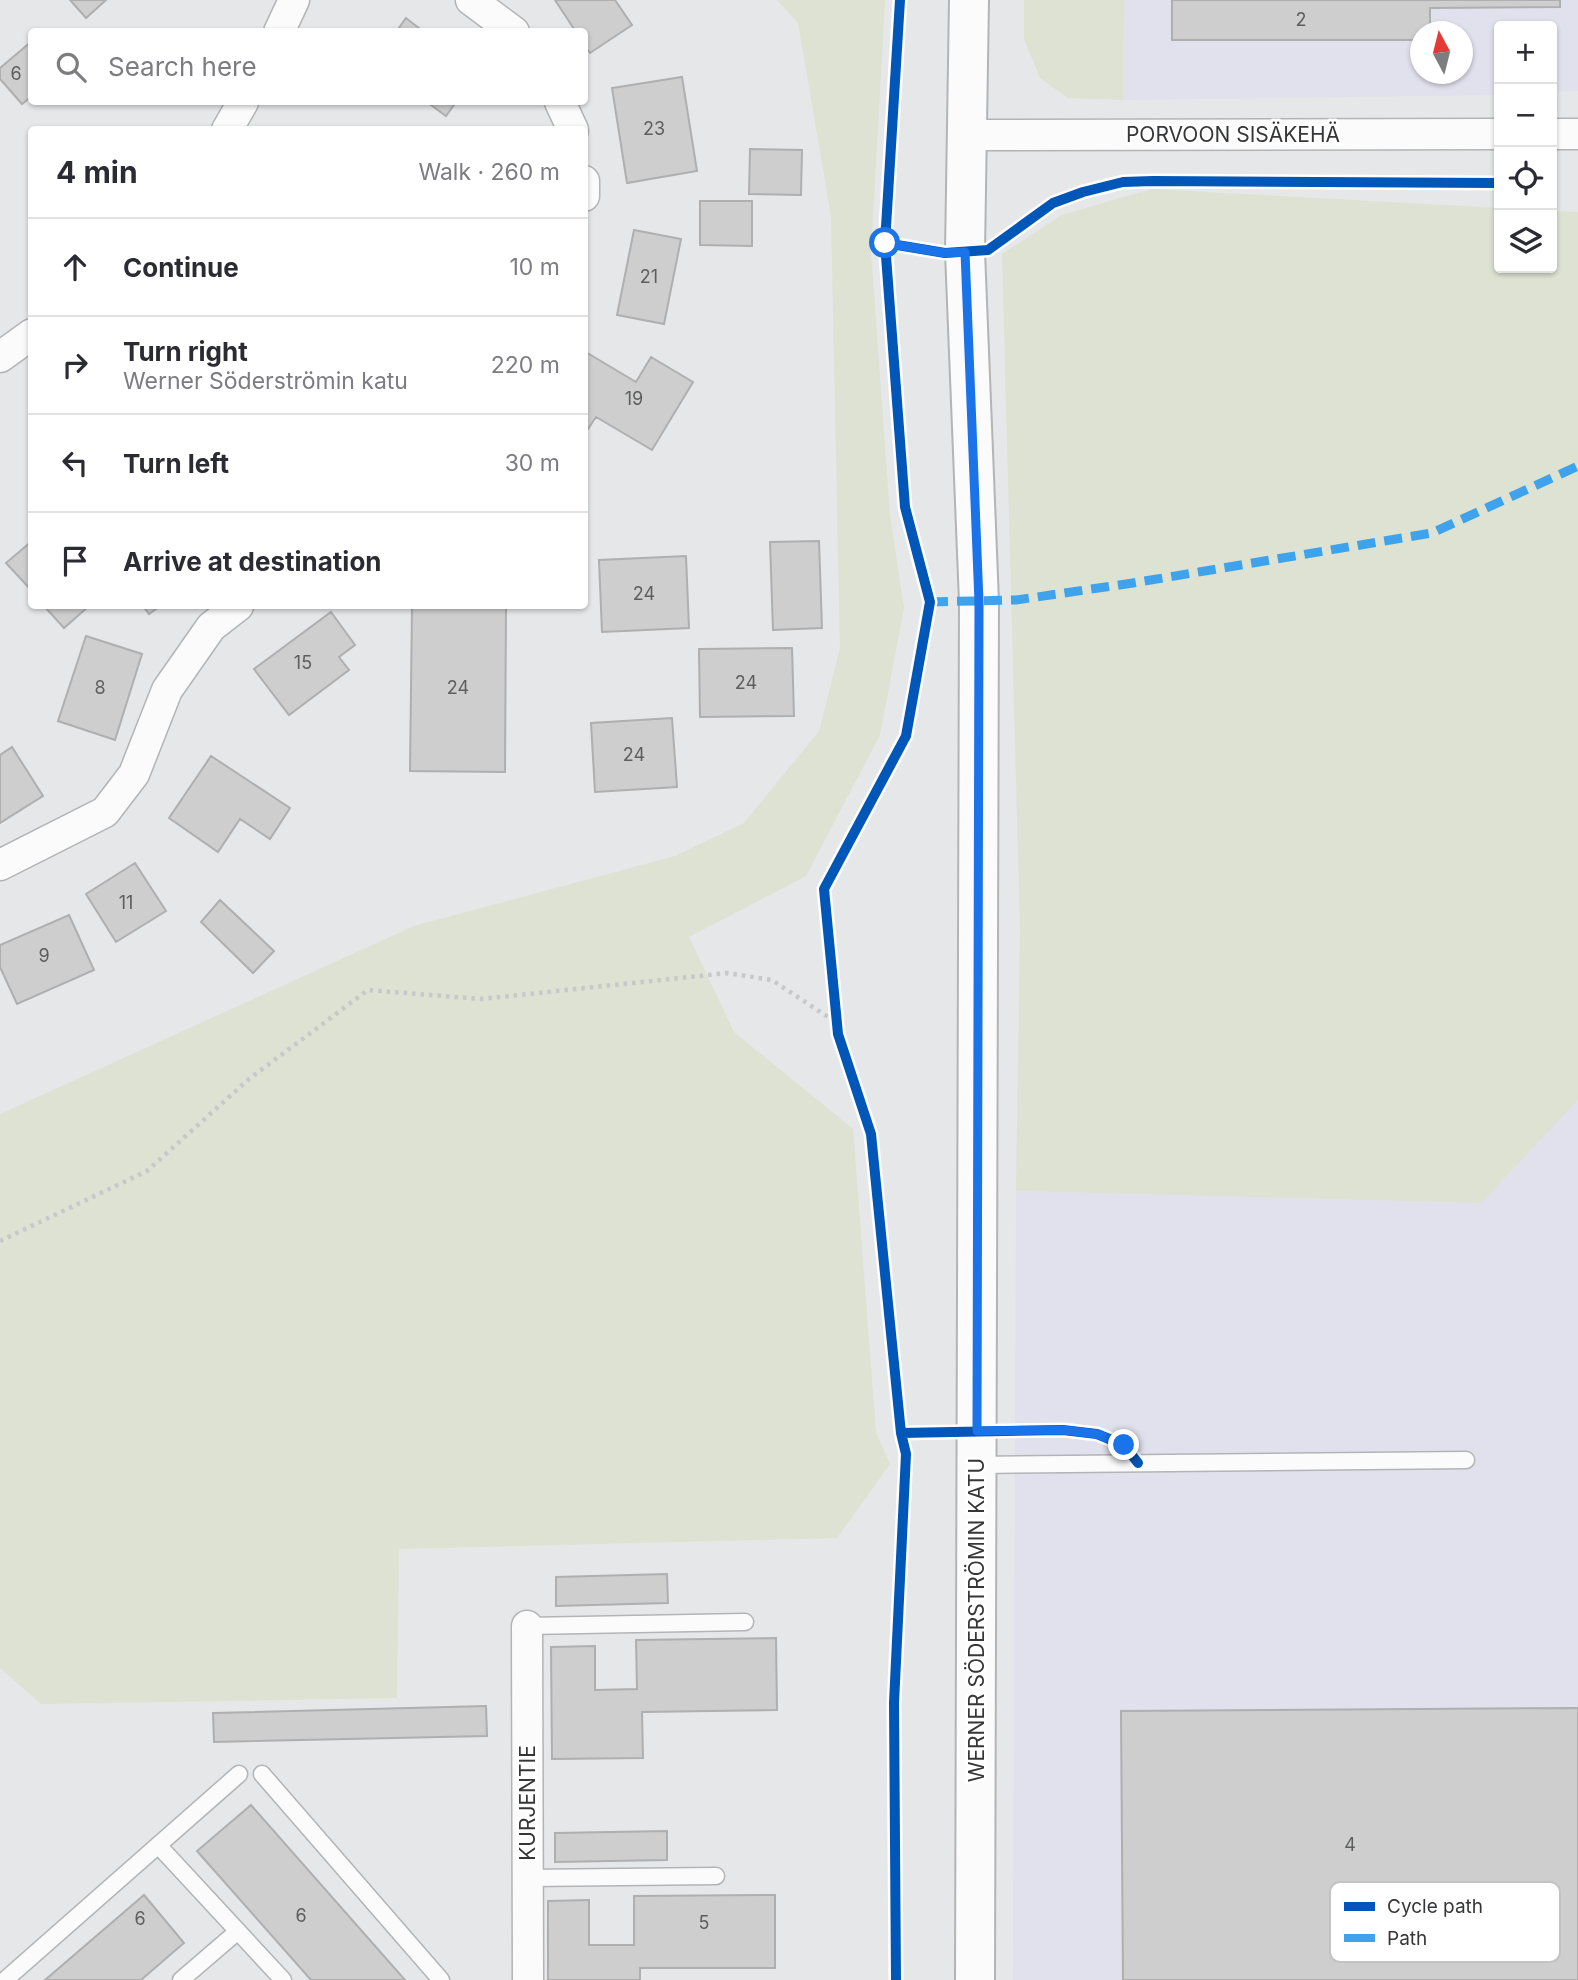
<!DOCTYPE html>
<meta charset="utf-8">
<style>
body{margin:0;font-family:Inter,sans-serif;background:#f2f2f3;color:#2b2b33}
.controls{position:absolute;right:21px;top:21px;display:grid;overflow:hidden;border-radius:7px;box-shadow:0 2px 5px #0004}
.controls button{width:63px;height:63px;display:grid;place-items:center;padding:0;border:0;border-bottom:2px solid #e1e1e2;background:#fff;color:#2b2b33;font:35px sans-serif}
.compass{position:absolute;left:1410px;top:21px;width:63px;height:63px;border-radius:50%;background:#fff;box-shadow:0 2px 5px #0004;rotate:353deg}
.stop{position:absolute;width:21px;height:21px;margin:-16px;border:5px solid #1a73e8;border-radius:50%;background:#fff}
.stop.end{background:#1a73e8;border-color:#fff;box-shadow:0 2px 7px #0008}
.list{margin:0;padding:0;list-style:none}
h2{display:flex;justify-content:space-between;align-items:center;height:91px;margin:0;padding:0 28px;font-size:30px}
h2 small{font-size:23px;font-weight:400;color:#7c7c81}
.list li{display:grid;grid-template-columns:46px 1fr auto;gap:21px;align-items:center;box-sizing:border-box;height:98px;padding:0 28px;border-top:2px solid #e1e1e2}
.list b{display:block;font-size:26px;white-space:nowrap}
.list p{margin:0;font-size:23px;white-space:nowrap;color:#7c7c81}
.list em{font-size:23px;font-style:normal;color:#7c7c81}
.icon{flex:none;width:38px;height:38px;fill:none;stroke:currentColor;stroke-width:2;stroke-linecap:round;stroke-linejoin:round}
.map{position:relative;flex:none;width:1578px;height:1980px;overflow:hidden}
.search{position:absolute;background:#fff;box-shadow:0 2px 5px #0004;left:28px;top:28px;width:560px;height:77px;display:flex;align-items:center;gap:18px;box-sizing:border-box;padding:0 24px;border-radius:7px;color:#7c7c81;font-size:26px}
.panel{position:absolute;background:#fff;box-shadow:0 2px 5px #0004;left:28px;top:126px;width:560px;height:483px;border-radius:7px}
.map>svg:first-child{display:block}
.industrial{fill:#e1e0ed;fill-rule:evenodd}
.green{fill:#dde2d2}
.building{fill:#cececf;stroke:#afafb0;stroke-width:2}
.lines{fill:none;stroke-linecap:round;stroke-linejoin:round}
.service-casing{stroke:#b3b4b5;stroke-width:19}
.minor-casing{stroke:#b3b4b5;stroke-width:33}
.tertiary-casing{stroke:#b3b4b5;stroke-width:42}
.path{stroke:#c7c8c9;stroke-width:4.5;stroke-dasharray:3.5 5;stroke-linecap:butt}
.service{stroke:#fbfbfc;stroke-width:16}
.minor{stroke:#fbfbfc;stroke-width:30}
.tertiary{stroke:#fbfbfc;stroke-width:38}
.quiet{stroke:#3ea3ec;stroke-width:9;stroke-dasharray:18 9;stroke-linecap:butt}
.cycleway-casing{stroke:#fff;stroke-width:15}
.cycleway{stroke:#0057b8;stroke-width:10}
.route{stroke:#1a73e8;stroke-width:9}
.labels{text-anchor:middle;stroke-width:6;stroke-linejoin:round;paint-order:stroke}
.number-label{font-size:18px;fill:#5d5e5e}
.street-label{font-size:21px;fill:#353637;stroke:#fff}
.key{fill:#fff;stroke:#c2c3c3;stroke-width:2}
.key-label{font-size:19px;fill:#353637}
</style>
<div class="map">
<svg width="1578" height="1980" viewBox="0 0 1578 1980">
<rect width="100%" height="100%" fill="#e6e7e9"/>
<!-- industrial -->
<path class="industrial" d="M1124 0H1578V91L1552 92V26H1499V95L1123 100ZM1420 32H1462V74H1420Z
M1578 1100V1980H1013L1016 1191 1480 1203Z"/>
<!-- green -->
<path class="green" d="M777 0H885L871 252 890 515 904 608 880 735 806 876 689 937 734 1032 853 1129 876 1433 890 1464 837 1538 399 1549 397 1698 41 1704 0 1668V1114L414 926 675 856 744 823 819 731 840 648 831 216 798 23Z
M1024 0H1124L1123 100 1068 98 1040 78 1024 39Z
M1151 189 1499 208V268H1552V211L1578 212V1100L1481 1203 1016 1191 1020 929 1002 254 1062 215Z"/>
<!-- building -->
<path class="building" d="M70 0H106L86 18Z
M555 0H615L632 25 590 53 584 45V32H576Z
M1172 0H1560V7L1430 8V32H1420V40H1172Z
M406 18 424 32H396Z
M32 41V96L22 104 0 79V68Z
M682 77 697 171 627 183 612 88Z
M427 102H456L446 116Z
M750 149 802 150 801 195 749 194Z
M700 201H752V246L700 245Z
M634 230 681 239 664 324 617 315Z
M584 351 636 382 651 357 693 382 652 450 596 417 584 435Z
M32 541V591L6 563Z
M819 541 822 628 773 630 770 542Z
M686 556 689 628 602 632 599 560Z
M44 606H89L64 628Z
M143 606H160L149 614Z
M412 606H506L505 772 410 771Z
M331 612 355 645 339 657 349 670 289 715 254 669Z
M86 636 142 654 115 740 58 721Z
M792 648 794 716 700 717 699 649Z
M672 718 677 787 595 792 591 723Z
M12 747 43 796 0 823V755Z
M211 756 290 808 270 839 240 819 218 852 169 818Z
M135 863 166 911 116 942 86 894Z
M220 900 274 951 253 973 201 922Z
M69 915 94 970 17 1004 0 967V945Z
M667 1574 668 1603 556 1606V1577Z
M776 1638 777 1710 642 1712 643 1758 552 1759 551 1647 595 1646V1690L637 1689 636 1640Z
M486 1706 487 1736 214 1742 213 1713Z
M1578 1708V1980H1123L1121 1711Z
M251 1805 405 1980H311L197 1851Z
M667 1831V1860L555 1862V1833Z
M144 1895 184 1943 141 1980H45Z
M775 1895V1968H640V1980H548V1901L589 1900V1945H634V1896Z"/>
<g class="lines">
<defs>
<path id="service" d="M977 1465 1466 1460
M527 1626 745 1622
M262 1774 441 1980
M158 1845 283 1980
M528 1878 716 1876
M5 1980 239 1774
M181 1980 238 1931"/>
<path id="minor" d="M471 0 514 32
M279 32 294 0
M560 102 573 130
M227 130 243 102
M1552 134H1578
M967 135 1499 134
M584 181V196
M0 357 32 334
M0 865 105 812 134 774 167 690 211 627 238 606
M527 1626 528 1980"/>
<path id="tertiary" d="M969 0 965 252 979 602 975 1980"/>
</defs>
<!-- service casing -->
<use href="#service" class="service-casing"/>
<!-- minor casing -->
<use href="#minor" class="minor-casing"/>
<!-- tertiary casing -->
<use href="#tertiary" class="tertiary-casing"/>
<!-- path -->
<path class="path" d="M0 1241 147 1171 249 1079 368 990 481 999 727 973 772 980 837 1023"/>
<!-- service -->
<use href="#service" class="service"/>
<!-- minor -->
<use href="#minor" class="minor"/>
<!-- tertiary -->
<use href="#tertiary" class="tertiary"/>
<!-- quiet -->
<path class="quiet" d="M930 602 1016 600 1133 583 1432 533 1578 466"/>
<defs>
<path id="cycleway" d="M885 243 945 253 988 250 1053 203 1083 192 1123 182 1153 181 1499 183
M901 1433 1063 1430 1097 1434 1124 1445 1138 1463
M896 1980 894 1703 906 1454 901 1433 871 1134 838 1034 824 889 906 736 930 602 905 507 885 243 900 0"/>
</defs>
<!-- cycleway casing -->
<use href="#cycleway" class="cycleway-casing"/>
<!-- cycleway -->
<use href="#cycleway" class="cycleway"/>
</g>
<g class="lines">
<!-- route -->
<path class="route" d="M885 243 945 253 965 252 979 602 977 1431 1063 1430 1097 1434 1124 1445"/>
</g>
<g class="labels">
<!-- number labels -->
<g class="number-label">
<text x="1301" y="26">2</text>
<text x="16" y="80">6</text>
<text x="654" y="135">23</text>
<text x="649" y="283">21</text>
<text x="634" y="405">19</text>
<text x="644" y="600">24</text>
<text x="303" y="669">15</text>
<text x="746" y="689">24</text>
<text x="100" y="694">8</text>
<text x="458" y="694">24</text>
<text x="634" y="761">24</text>
<text x="126" y="909">11</text>
<text x="44" y="962">9</text>
<text x="1350" y="1851">4</text>
<text x="301" y="1922">6</text>
<text x="140" y="1925">6</text>
<text x="704" y="1929">5</text>
</g>
<!-- street labels -->
<g class="street-label">
<text x="1233" y="142">PORVOON SISÄKEHÄ</text>
<text transform="translate(977 1620) rotate(-90)" y="7">WERNER SÖDERSTRÖMIN KATU</text>
<text transform="translate(528 1803) rotate(-90)" y="7">KURJENTIE</text>
</g>
</g>
<!-- legend -->
<rect x="1330" y="1882" width="230" height="80" rx="10" class="key"/>
<rect x="1344" y="1902" width="31" height="9" fill="#0057b8"/>
<rect x="1344" y="1934" width="31" height="8" fill="#3ea3ec"/>
<g class="key-label">
<text x="1387" y="1913">Cycle path</text>
<text x="1387" y="1945">Path</text>
</g>
</svg>
<div class="controls">
<button>+</button>
<button>−</button>
<button><svg class="icon" aria-label="locate" viewBox="0 0 24 24"><circle cx="12" cy="12" r="6"/><path d="M12 2v4M12 18v4M2 12h4M18 12h4"/></svg></button>
<button><svg class="icon" aria-label="layers" viewBox="0 0 24 24"><path d="M12 4l9 5-9 5-9-5zM3 14l9 5 9-5"/></svg></button>
</div>
<svg class="compass" viewBox="-18 -18 36 36"><path d="M0-13l5 13h-10z" fill="#e53935"/><path d="M0 13l5-13h-10z" fill="#7c7c81"/></svg>
<div class="stop" style="left:885px;top:243px"></div>
<div class="stop end" style="left:1124px;top:1445px"></div>
<div class="search"><svg class="icon" aria-label="search" viewBox="0 0 24 24"><circle cx="10" cy="10" r="6"/><path d="M15 15l6 6"/></svg>Search here</div>
<section class="panel">
<h2>4 min<small>Walk · 260 m</small></h2>
<ul class="list">
<li><svg class="icon" aria-label="ahead" viewBox="0 0 24 24"><path d="M12 20V5M6 11l6-6 6 6"/></svg><div><b>Continue</b></div><em>10 m</em></li>
<li><svg class="icon" aria-label="right" viewBox="0 0 24 24"><path d="M7 20v-9h11M14 6l5 5-5 5"/></svg><div><b>Turn right</b><p>Werner Söderströmin katu</p></div><em>220 m</em></li>
<li><svg class="icon" aria-label="left" viewBox="0 0 24 24"><path d="M17 20v-9H6M10 6l-5 5 5 5"/></svg><div><b>Turn left</b></div><em>30 m</em></li>
<li><svg class="icon" aria-label="arrive" viewBox="0 0 24 24"><path d="M6 21V4h12l-3 4 3 4H6"/></svg><div><b>Arrive at destination</b></div></li>
</ul>
</section>
</div>
